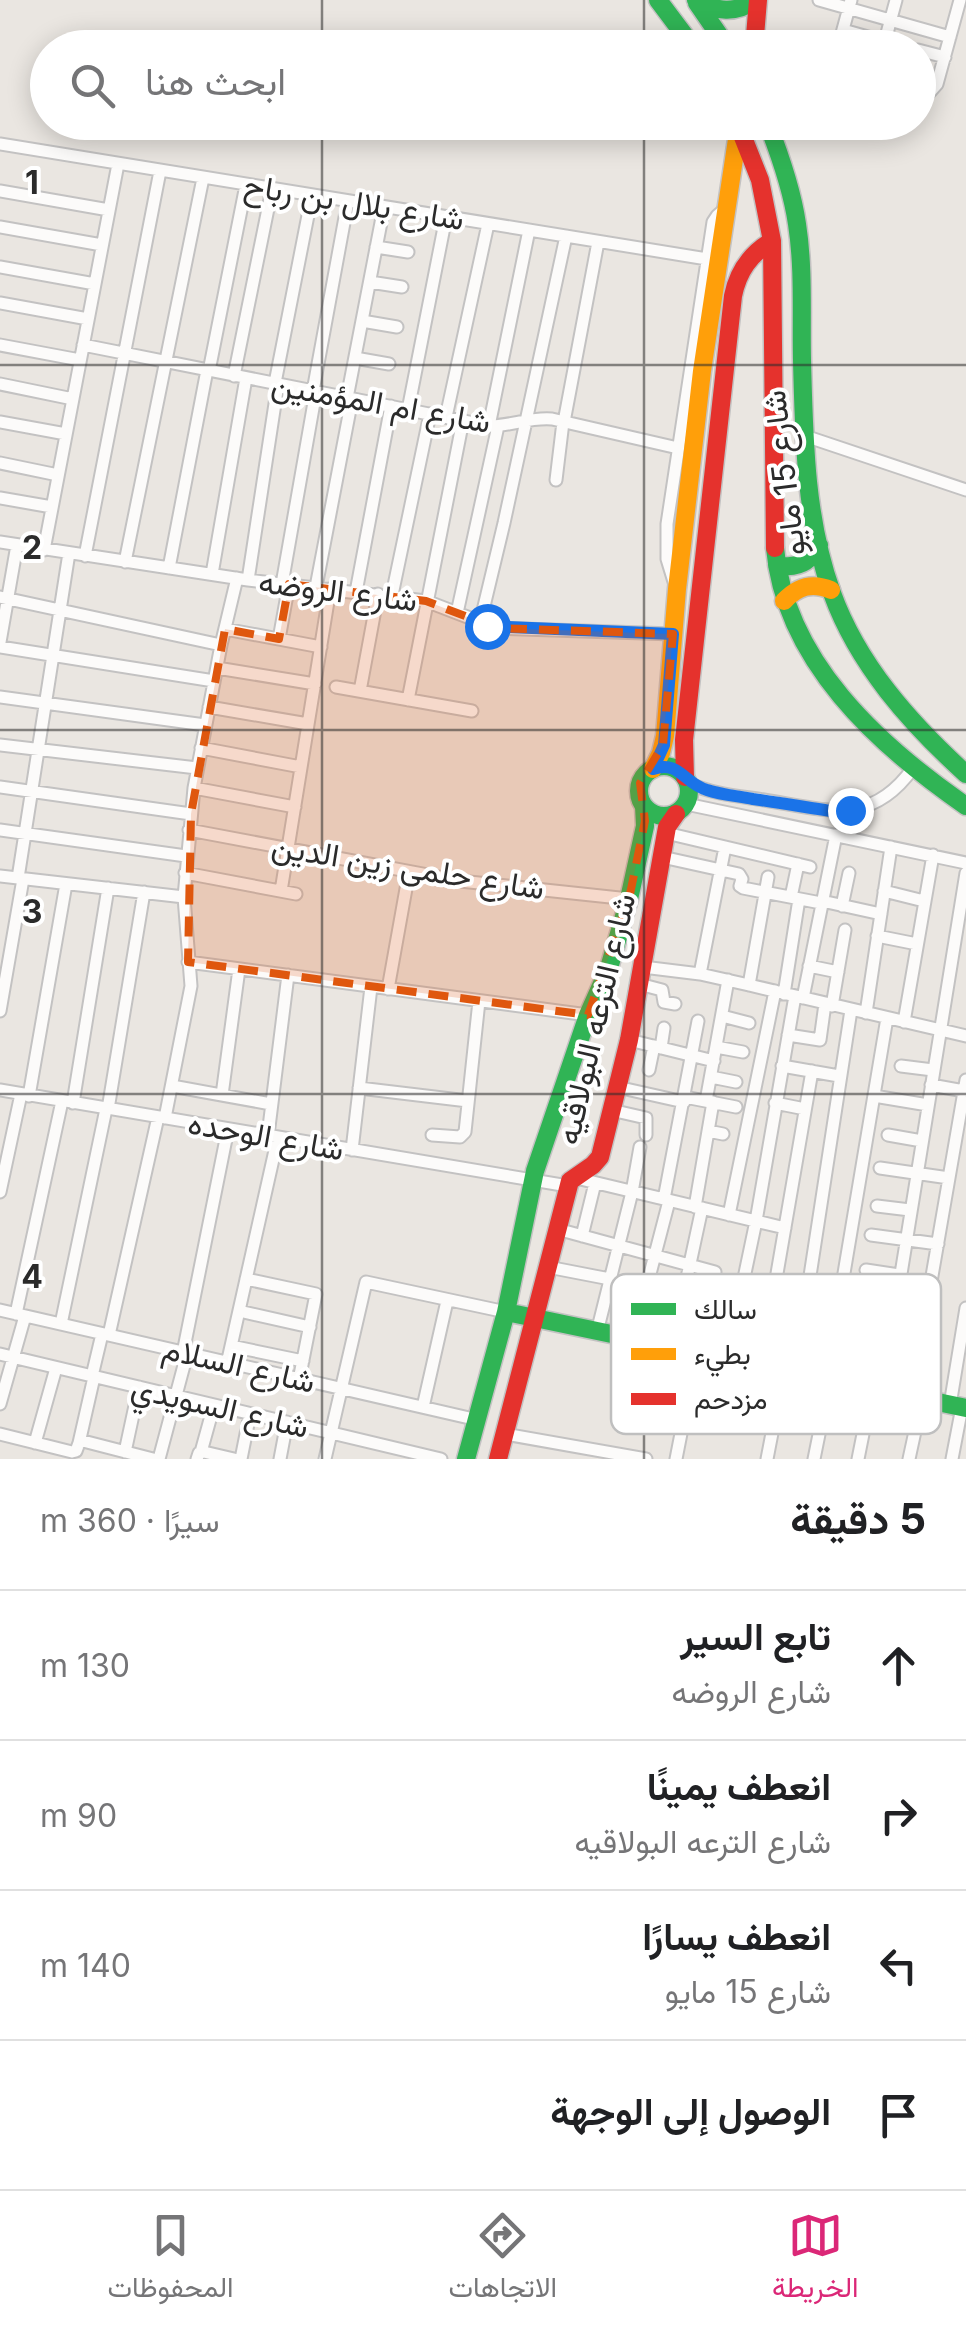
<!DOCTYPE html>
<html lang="ar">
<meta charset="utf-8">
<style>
body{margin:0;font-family:Inter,Vazirmatn,sans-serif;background:#f2f2f2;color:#202124;direction:rtl}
.stop{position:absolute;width:30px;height:30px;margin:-22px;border:8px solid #1a73e8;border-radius:50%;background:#fff}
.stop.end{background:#1a73e8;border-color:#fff;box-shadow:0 2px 10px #0008}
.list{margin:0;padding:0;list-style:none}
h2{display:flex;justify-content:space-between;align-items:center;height:130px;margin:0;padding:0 40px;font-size:42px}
h2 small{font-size:32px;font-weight:400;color:#757577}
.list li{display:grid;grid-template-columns:65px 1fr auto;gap:30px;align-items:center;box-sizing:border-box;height:150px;padding:0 40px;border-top:2px solid #e0e0e0}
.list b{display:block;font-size:38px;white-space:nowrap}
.list p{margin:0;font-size:32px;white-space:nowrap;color:#757577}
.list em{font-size:32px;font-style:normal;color:#757577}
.icon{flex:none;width:55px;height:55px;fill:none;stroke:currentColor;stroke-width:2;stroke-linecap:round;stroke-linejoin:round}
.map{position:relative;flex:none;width:966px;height:1459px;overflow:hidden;direction:ltr}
.search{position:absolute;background:#fff;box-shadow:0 5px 25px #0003;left:30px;right:30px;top:30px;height:110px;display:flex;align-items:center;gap:25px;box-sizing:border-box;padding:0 35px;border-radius:55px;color:#757577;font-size:38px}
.sheet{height:730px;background:#fff}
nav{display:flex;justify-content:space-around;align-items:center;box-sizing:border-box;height:140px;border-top:2px solid #e0e0e0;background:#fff;font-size:28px;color:#757577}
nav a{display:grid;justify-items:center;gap:5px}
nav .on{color:#db2777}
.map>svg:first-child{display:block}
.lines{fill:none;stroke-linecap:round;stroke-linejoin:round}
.street-casing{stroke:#c3c2c2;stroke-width:15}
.fast-casing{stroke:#c3c2c2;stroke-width:21}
.slow-casing{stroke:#c3c2c2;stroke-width:21}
.jam-casing{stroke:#c3c2c2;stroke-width:21}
.street{stroke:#fcfbfa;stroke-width:11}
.fast{stroke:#30b455;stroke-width:18}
.slow{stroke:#ff9f0a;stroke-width:18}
.jam{stroke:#e5322d;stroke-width:18}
.route{stroke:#1a73e8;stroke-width:12}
.marked{fill:#df570e;fill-opacity:0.2;stroke:#df570e;stroke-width:8;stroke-dasharray:20 12;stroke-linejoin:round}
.grid{fill:none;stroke:#2b2b2b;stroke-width:2.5;stroke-opacity:0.55}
.labels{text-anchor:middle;stroke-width:8;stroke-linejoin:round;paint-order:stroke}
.street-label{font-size:32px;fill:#2b2b2b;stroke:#fff}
.key{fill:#fff;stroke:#bfbfbf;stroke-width:2.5}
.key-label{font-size:28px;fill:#2b2b2b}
.grid-label{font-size:32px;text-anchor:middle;font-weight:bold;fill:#2b2b2b;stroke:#fff;stroke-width:8;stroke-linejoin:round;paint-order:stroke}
</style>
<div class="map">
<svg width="966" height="1459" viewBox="0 0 966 1459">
<rect width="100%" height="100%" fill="#eae6e1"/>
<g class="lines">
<defs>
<path id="street" d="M819 0 950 37
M843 30 907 48
M838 48 851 0
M883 48 896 0
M918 50 945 57
M918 93H929L937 84 960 0
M0 144 707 259
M0 191 109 210
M0 227 102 245
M376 247 408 252
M0 267 95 284
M370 282 402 287
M0 303 88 319
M362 321 397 327
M0 345 80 360
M83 345 489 426C511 426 530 417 552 419L678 448
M355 358 389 364
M209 371 246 185
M234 376 272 189
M275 383 312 195
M0 384 73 399
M313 391 348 201
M347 398 384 207
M408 410 446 217
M446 417 488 224
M0 422 66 434
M564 422 598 242
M489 426 529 230
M805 436 966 490
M0 463 58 475
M556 480 563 422
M0 498 52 507
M0 542 248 580 426 601 496 628 673 634
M44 550 118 164
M85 556 160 171
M125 562 203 178
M169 568 207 370
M212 574 246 378
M248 580 278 384
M282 584 316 391
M675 585 667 559V524L713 222 717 216 725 209
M316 587 352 399
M356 592 391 406
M392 595 430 414
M0 597 221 645
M457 613 498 426
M480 623 504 523 566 236
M225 629 321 647
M279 639 289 584
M0 642 17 545
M0 647 214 681
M217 668 315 684
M336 687 472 711
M360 691 378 594
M0 697 205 725
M408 700 463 420
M209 707 308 724
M0 745 197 768
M201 748 301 767
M688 783C712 794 738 796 764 800 826 810 871 827 913 768
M0 787 191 814
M194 788 295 807
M686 804 966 863
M0 830 186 856
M189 830 460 881 629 899
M666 833 810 867
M662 857 739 874 742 879 740 886 743 888 821 903
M185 873 296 894
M0 876 184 897
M18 878 69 553
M281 891 330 589
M884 891 924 901
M791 897 798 864
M822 901 881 914
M842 906 849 873
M877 936 917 944
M188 962 588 1015
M809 966 838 972
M643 967 700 974 749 985 966 1036
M700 974 725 847
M639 984 662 990 664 1002 675 1004
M749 985 768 877
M388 989 409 872
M784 994 799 899
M803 998 836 835
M832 1006 845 930
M0 1011 23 879
M866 1013 891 847
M722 1016 749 1023
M904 1022 933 855
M788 1035 820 1040 825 1004
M629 1040 714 1061
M716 1047 743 1052
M661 1048 664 1028
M782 1066 839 1076
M901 1066 933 1070
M649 1070 654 1046
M711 1077 736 1082
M931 1085 964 1091
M172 1086 271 1104
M617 1087 684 1102
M359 1088 468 1101
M0 1090 568 1186
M222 1095 239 969
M29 1096 66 884
M874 1096 928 1105
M685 1097 736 1107
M706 1101 728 980
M73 1103 108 888
M775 1103 805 1109
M108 1109 144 892
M611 1110 646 1118V1135
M165 1118 191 986 184 897 194 788 221 645 237 578
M708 1131 723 1134
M268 1135 288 975
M432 1135 460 1137 465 1132 479 1001
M888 1135 922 1141
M352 1150 371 987
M880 1168 949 1178
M572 1177 785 1228
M0 1192 21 1094
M664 1199 698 1021
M877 1206 910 1210
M695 1207 713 1102
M729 1215 775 991
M557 1229 715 1272
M871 1235 938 1244
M582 1236 595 1183
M548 1267 610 1279
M866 1270 899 1275
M246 1279 316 1294 299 1380
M744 1281 775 1286
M683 1298 721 1305
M860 1305 893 1310
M0 1310 478 1420
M239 1311 310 1327
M16 1314 62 1101
M61 1324 106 1109
M597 1332 632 1192 640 1147
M109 1335 158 1117
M853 1335 888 1341
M633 1339 669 1201
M231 1346 303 1361
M672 1347 702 1208
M183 1353 228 1129
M0 1354 441 1459
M727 1359 756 1221 795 996
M227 1364 278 1137
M761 1366 812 1071
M795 1373 851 1010
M92 1376 102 1334
M826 1380 887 1018
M882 1391 966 873
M689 1392 777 1408
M911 1397 966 1080
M0 1404 25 1316
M950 1405 966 1308
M423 1407 447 1301
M0 1434 72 1452 76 1451 79 1443 83 1441 153 1459
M505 1434 646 1459
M35 1443 56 1368
M79 1443 94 1377
M125 1452 139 1387
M201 1452 214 1405
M159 1459 187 1354
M197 1459 199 1453 204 1452 234 1459
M241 1459 250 1414
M280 1459 287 1422
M325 1459 366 1282 506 1312
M676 1459 697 1352
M767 1459 784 1371
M814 1459 830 1380
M858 1459 872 1389
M909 1459 922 1399
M952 1459 962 1407"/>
<path id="fast" d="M658 0 694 48
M696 0C717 12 735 14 756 0
M697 3 728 48
M767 122C780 155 792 189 797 224 804 269 801 315 802 360 804 438 805 519 832 593 858 665 910 723 966 774
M775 548C785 661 878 745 966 806
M777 565C797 569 810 563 819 545
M639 791a25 25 0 1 1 50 0a25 25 0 1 1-50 0Z
M506 1312 966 1408
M466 1459 506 1312 535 1171 588 1015 609 968 629 899 645 826 644 806"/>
<path id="slow" d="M784 601C798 586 812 582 831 590
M653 769 661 753 665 736 677 589 702 371 739 126"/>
<path id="jam" d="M754 48 758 0
M737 122 760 180 772 241 775 548
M685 777 684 740 733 296C738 271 750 254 772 241
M498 1459 570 1181 593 1165 600 1157 629 1040 667 827 676 814"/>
</defs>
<!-- street casing -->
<use href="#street" class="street-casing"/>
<!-- fast casing -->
<use href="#fast" class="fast-casing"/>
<!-- slow casing -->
<use href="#slow" class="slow-casing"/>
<!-- jam casing -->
<use href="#jam" class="jam-casing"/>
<!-- street -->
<use href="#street" class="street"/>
<!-- fast -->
<use href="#fast" class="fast"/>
<!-- slow -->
<use href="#slow" class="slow"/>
<!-- jam -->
<use href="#jam" class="jam"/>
</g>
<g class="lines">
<!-- route -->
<path class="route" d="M487 626 673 634 664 745 653 769C680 760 683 783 707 790 722 795 738 796 753 799 782 803 810 808 838 812L850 810"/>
</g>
<!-- marked area -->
<path class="marked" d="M289 584 426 601 496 628 673 634 663 745 640 783 645 821 629 899 588 1015 188 962 191 814 225 629 279 639Z"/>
<!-- grid -->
<path class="grid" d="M322 0V48M644 0V48M322 122V1459M644 122V1459M0 365H966M0 730H966M0 1094H966"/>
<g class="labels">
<!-- street labels -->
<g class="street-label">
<text transform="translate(354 202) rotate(9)" y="11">شارع بلال بن رباح</text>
<text transform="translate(381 403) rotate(10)" y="11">شارع ام المؤمنين</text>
<text transform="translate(784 473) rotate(-97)" y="11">شارع 15 مايو</text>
<text transform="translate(338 591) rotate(7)" y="11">شارع الروضه</text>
<text transform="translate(408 867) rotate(9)" y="11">شارع حلمى زين الدين</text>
<text transform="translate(596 1019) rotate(-77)" y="11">شارع الترعه البولاقيه</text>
<text transform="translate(266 1136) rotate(10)" y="11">شارع الوحده</text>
<text transform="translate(239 1365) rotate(13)" y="11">شارع السلام</text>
<text transform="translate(220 1407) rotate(13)" y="11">شارع السويدي</text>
</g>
</g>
<!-- legend -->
<rect x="611" y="1274" width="330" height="160" rx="15" class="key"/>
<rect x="631" y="1303" width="45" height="12" fill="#30b455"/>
<rect x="631" y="1348" width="45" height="12" fill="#ff9f0a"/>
<rect x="631" y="1393" width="45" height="12" fill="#e5322d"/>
<g class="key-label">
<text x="694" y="1319">سالك</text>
<text x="694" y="1364">بطيء</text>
<text x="694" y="1409">مزدحم</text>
</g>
<g class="grid-label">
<text x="32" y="194">1</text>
<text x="32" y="559">2</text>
<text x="32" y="923">3</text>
<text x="32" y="1288">4</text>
</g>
</svg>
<div class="stop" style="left:487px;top:626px"></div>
<div class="stop end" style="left:850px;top:810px"></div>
<div class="search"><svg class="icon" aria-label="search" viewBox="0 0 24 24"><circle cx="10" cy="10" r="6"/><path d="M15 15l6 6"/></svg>ابحث هنا</div>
</div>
<section class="sheet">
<h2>5 دقيقة<small>سيرًا · 360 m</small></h2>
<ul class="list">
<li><svg class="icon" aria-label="ahead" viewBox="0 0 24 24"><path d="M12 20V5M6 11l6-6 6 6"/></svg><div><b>تابع السير</b><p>شارع الروضه</p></div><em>130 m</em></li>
<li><svg class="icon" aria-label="right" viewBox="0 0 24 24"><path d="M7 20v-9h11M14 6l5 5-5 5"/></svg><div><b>انعطف يمينًا</b><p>شارع الترعه البولاقيه</p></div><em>90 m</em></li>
<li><svg class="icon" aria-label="left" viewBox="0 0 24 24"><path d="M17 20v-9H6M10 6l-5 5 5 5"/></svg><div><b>انعطف يسارًا</b><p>شارع 15 مايو</p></div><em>140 m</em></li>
<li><svg class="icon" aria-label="arrive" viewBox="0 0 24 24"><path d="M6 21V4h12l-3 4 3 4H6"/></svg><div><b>الوصول إلى الوجهة</b></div></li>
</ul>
</section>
<nav>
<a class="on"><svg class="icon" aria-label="map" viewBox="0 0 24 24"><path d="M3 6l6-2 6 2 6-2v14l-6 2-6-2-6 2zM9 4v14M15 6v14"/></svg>الخريطة</a>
<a><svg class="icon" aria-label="directions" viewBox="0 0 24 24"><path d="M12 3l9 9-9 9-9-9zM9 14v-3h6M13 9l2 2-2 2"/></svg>الاتجاهات</a>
<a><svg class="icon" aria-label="saved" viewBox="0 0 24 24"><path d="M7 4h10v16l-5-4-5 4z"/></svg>المحفوظات</a>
</nav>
